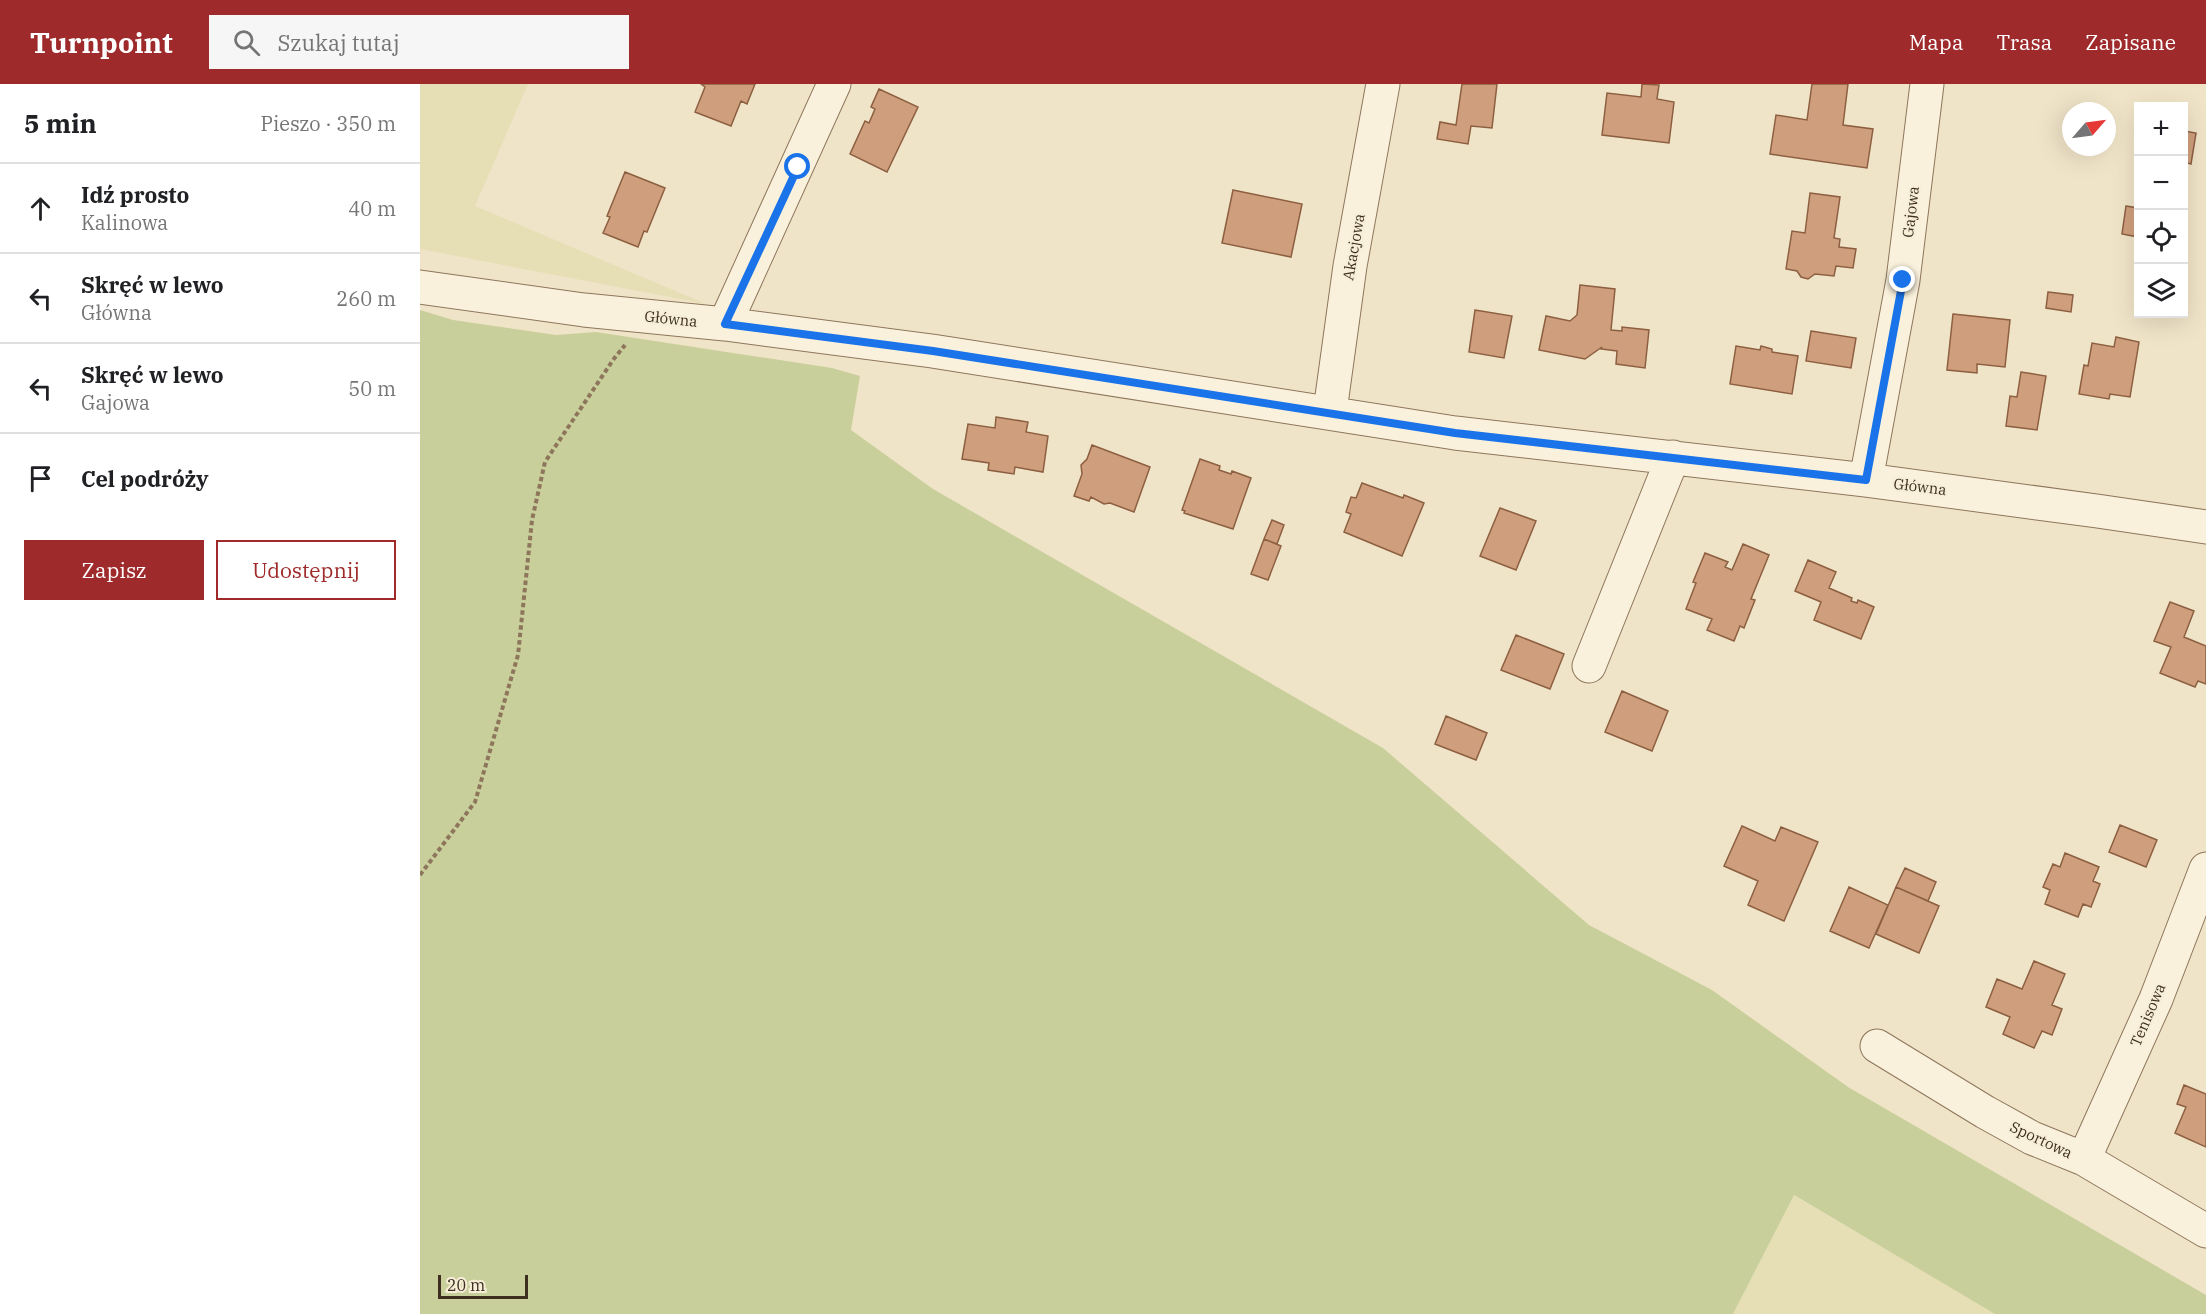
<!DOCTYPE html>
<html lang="pl">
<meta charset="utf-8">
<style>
body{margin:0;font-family:"IBM Plex Serif",serif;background:#f6f6f6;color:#202124}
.controls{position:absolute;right:18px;top:18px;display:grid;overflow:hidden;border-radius:0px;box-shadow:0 6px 24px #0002}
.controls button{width:54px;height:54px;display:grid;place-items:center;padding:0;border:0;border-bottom:2px solid #e0e0e0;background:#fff;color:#202124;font:30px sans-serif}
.compass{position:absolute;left:1642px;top:18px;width:54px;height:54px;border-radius:50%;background:#fff;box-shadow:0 6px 24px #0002;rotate:62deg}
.scale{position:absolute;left:18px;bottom:15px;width:90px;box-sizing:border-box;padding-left:6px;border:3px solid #3d2e20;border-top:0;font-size:16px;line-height:21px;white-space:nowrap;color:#3d2e20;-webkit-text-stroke:4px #f7eed8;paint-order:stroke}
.stop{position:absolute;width:18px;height:18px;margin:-14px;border:4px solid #1a73e8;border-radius:50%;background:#fff}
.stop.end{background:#1a73e8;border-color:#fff;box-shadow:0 2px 6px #0008}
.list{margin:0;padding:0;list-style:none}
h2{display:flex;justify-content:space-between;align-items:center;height:78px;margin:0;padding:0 24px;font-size:26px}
h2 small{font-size:20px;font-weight:400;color:#757577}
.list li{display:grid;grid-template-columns:39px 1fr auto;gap:18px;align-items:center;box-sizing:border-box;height:90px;padding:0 24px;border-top:2px solid #e0e0e0}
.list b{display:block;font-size:22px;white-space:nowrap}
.list p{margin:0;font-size:20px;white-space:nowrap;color:#757577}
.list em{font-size:20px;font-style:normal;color:#757577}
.actions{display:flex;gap:12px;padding:18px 24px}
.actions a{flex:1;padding:14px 0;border:2px solid #9e2a2b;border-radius:0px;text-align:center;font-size:21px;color:#9e2a2b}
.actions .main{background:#9e2a2b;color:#fff}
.icon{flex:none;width:33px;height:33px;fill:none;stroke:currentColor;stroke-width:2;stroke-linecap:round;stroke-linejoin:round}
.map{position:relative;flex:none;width:1786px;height:1230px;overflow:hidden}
header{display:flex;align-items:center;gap:36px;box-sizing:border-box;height:84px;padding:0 30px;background:#9e2a2b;color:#fff}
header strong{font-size:28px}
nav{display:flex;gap:33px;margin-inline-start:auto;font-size:21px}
.search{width:420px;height:54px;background:#f6f6f6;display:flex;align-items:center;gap:15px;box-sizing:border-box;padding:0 21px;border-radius:0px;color:#757577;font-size:22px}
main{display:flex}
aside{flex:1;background:#fff}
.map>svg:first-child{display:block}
.farmland{fill:#e6deb5}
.green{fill:#c9cf9b}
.building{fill:#cf9f7d;stroke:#8d5f41;stroke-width:1.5}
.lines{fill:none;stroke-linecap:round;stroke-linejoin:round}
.minor-casing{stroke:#8d765c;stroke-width:35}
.path{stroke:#8d765c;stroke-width:4;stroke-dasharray:4.5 3;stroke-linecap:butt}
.minor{stroke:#faf1dc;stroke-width:33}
.route{stroke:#1a73e8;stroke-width:8}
.labels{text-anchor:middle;stroke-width:4.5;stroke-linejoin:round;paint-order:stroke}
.street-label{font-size:15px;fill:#3d2e20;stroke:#f7eed8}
</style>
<header>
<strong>Turnpoint</strong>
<div class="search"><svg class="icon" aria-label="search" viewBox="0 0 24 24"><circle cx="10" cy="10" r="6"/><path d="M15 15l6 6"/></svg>Szukaj tutaj</div>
<nav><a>Mapa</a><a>Trasa</a><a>Zapisane</a></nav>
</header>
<main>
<aside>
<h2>5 min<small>Pieszo · 350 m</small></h2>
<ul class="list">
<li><svg class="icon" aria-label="ahead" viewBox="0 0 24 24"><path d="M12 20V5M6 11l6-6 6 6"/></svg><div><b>Idź prosto</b><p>Kalinowa</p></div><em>40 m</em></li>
<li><svg class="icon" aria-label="left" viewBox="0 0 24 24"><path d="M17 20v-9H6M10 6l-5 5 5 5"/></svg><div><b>Skręć w lewo</b><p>Główna</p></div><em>260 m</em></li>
<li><svg class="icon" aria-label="left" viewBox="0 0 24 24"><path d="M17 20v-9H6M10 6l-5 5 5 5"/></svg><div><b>Skręć w lewo</b><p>Gajowa</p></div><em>50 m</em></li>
<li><svg class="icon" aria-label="arrive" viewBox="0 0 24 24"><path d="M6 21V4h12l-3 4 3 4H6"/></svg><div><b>Cel podróży</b></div></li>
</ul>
<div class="actions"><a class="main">Zapisz</a><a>Udostępnij</a></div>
</aside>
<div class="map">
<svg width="1786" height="1230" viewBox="0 0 1786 1230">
<rect width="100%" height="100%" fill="#f0e4c8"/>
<!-- farmland -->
<path class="farmland" d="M0 0H108L55 122 286 220 0 165Z
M1373 1111 1575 1230H1313Z"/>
<!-- green -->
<path class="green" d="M0 226 33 236 136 251 176 248 412 284 440 292 431 346 513 405 963 664 1169 841 1292 906 1428 1003 1786 1211V1230H1575L1374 1111 1313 1230H0Z"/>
<!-- building -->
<path class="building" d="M281 0H335L327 20 321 17 311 42 275 28 285 3Z
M1042 0H1077L1072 44 1051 42 1048 60 1017 55 1020 38 1036 41Z
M1222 0 1239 1 1237 15 1254 18 1249 59 1182 51 1187 9 1221 13Z
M1392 0H1428L1423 41 1453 45 1447 84 1350 70 1356 31 1387 36Z
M459 5 498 23 467 88 430 70 445 37 449 39 455 25 451 23Z
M1764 47 1776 49 1771 80 1764 78Z
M205 88 245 104 227 148 224 147 218 163 183 149 190 133 187 132Z
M813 106 882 120 871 173 802 159Z
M1390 109 1420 113 1414 154 1420 155 1419 163 1436 165 1433 184 1416 182 1414 192 1395 190 1388 195 1381 193 1377 187 1366 185 1372 147 1385 149Z
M1706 122 1718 124V153L1702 150Z
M1160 201 1195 205 1191 246 1202 247V243L1229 246 1225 284 1196 280 1197 267 1181 265 1182 263 1165 275 1119 266 1126 232 1150 237 1157 231Z
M1628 208 1653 211 1651 228 1626 224Z
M1055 226 1092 232 1084 274 1049 268Z
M1533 230 1590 236 1585 283 1557 280V289L1527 286Z
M1391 247 1436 254 1431 284 1386 277Z
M1696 253 1719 258 1710 313 1690 310 1689 315 1659 310 1664 281 1668 282 1672 259 1694 263Z
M1316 262 1340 266 1341 262 1352 265V268L1378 272 1372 310 1310 300Z
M1601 288 1626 292 1617 346 1586 342 1590 312 1597 313Z
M576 333 608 338 606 348 628 352 623 388 595 383 594 390 568 386 569 379 542 375 548 340 575 344Z
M672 361 730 383 714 428 690 419 684 420 671 413 669 417 654 412 662 390 661 381 667 375Z
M780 375 800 382 799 386 811 390 812 387 831 394 813 445 764 429 765 427 762 426Z
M942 399 983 414 984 411 1004 419 982 472 924 448 931 430 926 428 931 413 936 414Z
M1080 424 1116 437 1096 486 1060 472Z
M852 436 864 441 857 460 844 455Z
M844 455 861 462 848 496 831 490Z
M1323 460 1349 471 1331 515 1335 516 1324 544 1320 542 1314 557 1287 546 1292 535 1266 525 1276 499 1273 498 1285 469 1308 478 1305 483 1312 486Z
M1388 476 1416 488 1409 504 1432 514 1431 517 1437 519 1438 516 1454 523 1441 555 1394 536 1401 518 1375 507Z
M1750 518 1774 527 1764 553 1786 562V600L1778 597 1775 603 1740 589 1751 563 1734 557Z
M1096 551 1144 570 1130 605 1081 586Z
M1202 607 1248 627 1232 667 1185 648Z
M1026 632 1067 649 1056 676 1015 660Z
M1700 741 1737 756 1726 783 1689 768Z
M1322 742 1355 757 1361 743 1398 758 1364 837 1328 821 1338 797 1304 782Z
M1645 769 1679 783 1673 797 1680 800 1671 823 1663 820 1658 833 1625 820 1630 806 1623 803 1633 780 1640 783Z
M1485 784 1516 798 1508 817 1476 803Z
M1429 803 1468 821 1449 864 1410 847Z
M1476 803 1519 822 1499 869 1456 850Z
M1614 877 1645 890 1632 921 1642 925 1632 951 1622 947 1614 964 1583 950 1590 933 1566 923 1577 895 1602 905Z
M1764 1001 1786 1010V1063L1755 1049 1766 1023 1757 1020Z"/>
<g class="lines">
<defs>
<path id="minor" d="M0 203 164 226 305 240 512 267 1035 349 1446 396 1677 427 1786 443
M305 240 414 0
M910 327 930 182 963 0
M1446 396 1483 196 1507 0
M1169 582 1253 373
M1457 962 1565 1028 1612 1054 1664 1075 1786 1147
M1664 1075 1736 915 1786 785"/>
</defs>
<!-- minor casing -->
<use href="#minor" class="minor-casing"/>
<!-- path -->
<path class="path" d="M0 791 55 718 98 571 112 436 125 378 193 276 205 261"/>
<!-- minor -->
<use href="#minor" class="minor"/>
</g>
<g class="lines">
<!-- route -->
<path class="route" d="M378 83 305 240 513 267 1035 349 1446 396 1483 196"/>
</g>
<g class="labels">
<!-- street labels -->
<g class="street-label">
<text transform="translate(1491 128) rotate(-83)" y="5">Gajowa</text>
<text transform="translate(934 163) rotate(-80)" y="5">Akacjowa</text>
<text transform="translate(251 235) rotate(6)" y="5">Główna</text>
<text transform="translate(1500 403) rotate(7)" y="5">Główna</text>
<text transform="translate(1728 931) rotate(-67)" y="5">Tenisowa</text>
<text transform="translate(1621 1056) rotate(25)" y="5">Sportowa</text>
</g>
</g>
</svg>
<div class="controls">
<button>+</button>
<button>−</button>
<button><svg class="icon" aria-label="locate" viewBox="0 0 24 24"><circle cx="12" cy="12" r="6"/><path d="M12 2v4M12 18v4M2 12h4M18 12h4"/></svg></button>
<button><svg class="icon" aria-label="layers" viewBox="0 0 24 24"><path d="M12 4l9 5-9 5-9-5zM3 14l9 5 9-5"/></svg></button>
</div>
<svg class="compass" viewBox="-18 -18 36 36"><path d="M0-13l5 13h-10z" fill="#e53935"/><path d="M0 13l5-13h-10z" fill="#757577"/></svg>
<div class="scale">20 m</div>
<div class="stop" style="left:378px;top:83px"></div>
<div class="stop end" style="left:1483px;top:196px"></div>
</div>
</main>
